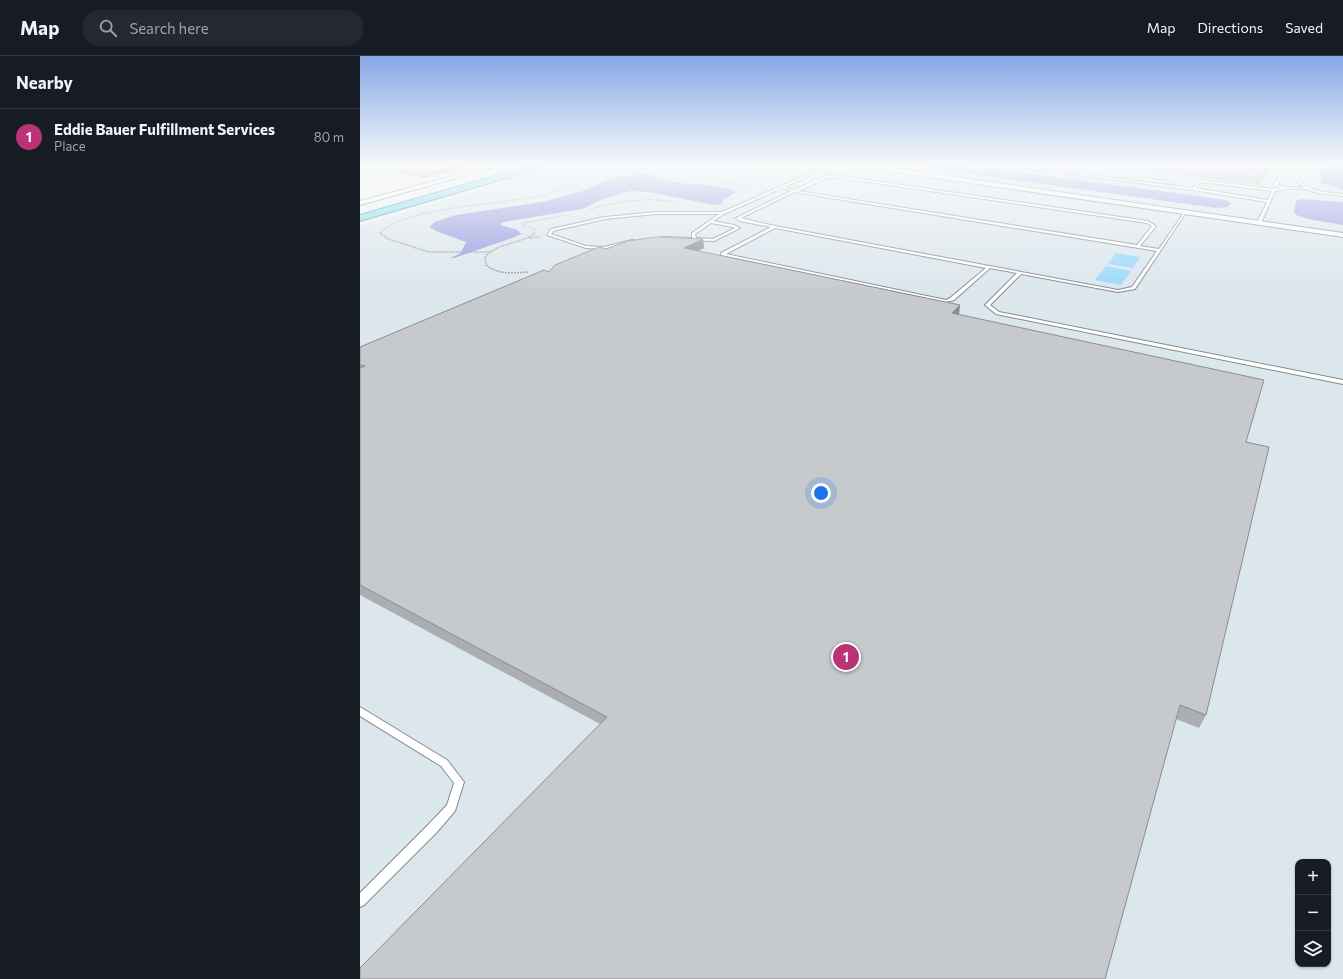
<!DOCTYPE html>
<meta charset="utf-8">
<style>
body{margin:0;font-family:Commissioner,sans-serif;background:#242831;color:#f1f3f6}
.controls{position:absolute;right:12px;bottom:12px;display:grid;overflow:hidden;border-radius:8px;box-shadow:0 1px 3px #0004}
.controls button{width:36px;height:36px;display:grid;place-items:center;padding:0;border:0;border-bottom:1px solid #363941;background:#171b24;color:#f1f3f6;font:20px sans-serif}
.you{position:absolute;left:461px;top:437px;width:14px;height:14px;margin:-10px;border:3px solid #fff;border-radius:50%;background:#1a73e8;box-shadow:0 0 0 6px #1a73e833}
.badge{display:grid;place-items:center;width:26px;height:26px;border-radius:50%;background:#b93477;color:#fff;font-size:13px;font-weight:700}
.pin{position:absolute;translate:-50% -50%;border:2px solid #fff;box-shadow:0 1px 4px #0006}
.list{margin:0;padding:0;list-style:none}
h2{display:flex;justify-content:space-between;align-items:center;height:52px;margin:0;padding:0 16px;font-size:17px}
h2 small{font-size:13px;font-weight:400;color:#9ea1a6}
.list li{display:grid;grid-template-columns:26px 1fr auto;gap:12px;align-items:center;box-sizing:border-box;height:56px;padding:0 16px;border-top:1px solid #363941}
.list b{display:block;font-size:15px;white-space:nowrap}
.list p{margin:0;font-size:13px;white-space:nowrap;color:#9ea1a6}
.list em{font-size:13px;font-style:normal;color:#9ea1a6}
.icon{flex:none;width:22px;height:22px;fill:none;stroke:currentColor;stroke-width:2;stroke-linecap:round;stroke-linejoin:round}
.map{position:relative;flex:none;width:983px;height:923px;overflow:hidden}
header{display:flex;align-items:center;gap:24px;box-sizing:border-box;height:56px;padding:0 20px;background:#171b24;border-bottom:1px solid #363941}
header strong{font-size:19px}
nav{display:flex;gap:22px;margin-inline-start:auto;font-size:14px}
.search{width:280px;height:36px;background:#242831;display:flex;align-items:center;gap:10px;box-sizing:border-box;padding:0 14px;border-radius:16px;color:#9ea1a6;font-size:15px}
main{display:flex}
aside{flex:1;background:#171b24}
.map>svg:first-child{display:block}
.built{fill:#dbe6ed;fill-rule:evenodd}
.green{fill:#9bd8fa}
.water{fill:#9396de}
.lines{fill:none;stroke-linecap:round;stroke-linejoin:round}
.lane-casing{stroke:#878a8d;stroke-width:2}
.street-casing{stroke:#878a8d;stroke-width:2}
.primary-casing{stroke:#248d9b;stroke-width:2}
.path-far1{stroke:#999c9d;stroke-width:1;stroke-dasharray:1.5 1;stroke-linecap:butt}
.path{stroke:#999c9d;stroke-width:1.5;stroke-dasharray:2 1;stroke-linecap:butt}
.lane{fill:#fff;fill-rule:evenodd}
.street{fill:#fff;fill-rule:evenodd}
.primary{fill:#77d9e5;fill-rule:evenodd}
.wall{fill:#abaeb0}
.shaded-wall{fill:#8b8d90}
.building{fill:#c7cacd;stroke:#8b8d90}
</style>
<header>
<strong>Map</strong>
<div class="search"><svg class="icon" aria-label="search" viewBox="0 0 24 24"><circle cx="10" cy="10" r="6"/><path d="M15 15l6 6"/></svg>Search here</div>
<nav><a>Map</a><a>Directions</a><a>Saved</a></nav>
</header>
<main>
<aside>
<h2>Nearby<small></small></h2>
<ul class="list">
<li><span class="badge">1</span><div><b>Eddie Bauer Fulfillment Services</b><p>Place</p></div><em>80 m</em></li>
</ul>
</aside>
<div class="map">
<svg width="983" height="923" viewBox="0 0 983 923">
<rect width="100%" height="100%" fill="#eef2f4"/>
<!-- built -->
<path class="built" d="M0 108H67L0 125Z
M204 108H487L752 146 493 108H983V923H0V170ZM938 806H968V908H938Z"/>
<!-- green -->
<path class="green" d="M756 197 780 201 773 212 748 208Z
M746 210 771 215 761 229 735 224Z"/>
<!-- water -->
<path class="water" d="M540 108H596L824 138 865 144 871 147 867 151 856 152Z
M964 108H983V134L959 126 962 122 960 117Z
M284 118C295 118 303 124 314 126 329 129 365 128 376 136L363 144 362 148 354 149 288 136 270 135 243 143 222 153 144 166 140 168 141 169 157 174 162 178 155 181 94 202H91L101 197 106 186 76 175 69 171 75 166 96 159 182 146 223 135 254 121Z
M940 143 983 146V169L948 163 936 159 934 156 936 145Z"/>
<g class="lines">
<defs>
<path id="lane" d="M17 108H21L0 114V112Z
M471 108H474L425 131 434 134 465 120 474 119 788 165 796 170 780 190 799 193 825 155H827L775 233 758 236 661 218 630 249 639 256 983 324V328L636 258 625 249 657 217 630 212 594 244 586 246 361 199V197L411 171 380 165 376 162 431 135 422 132 364 158 353 165 374 169 380 172 354 185 302 183 300 182 302 181 332 182V177L359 158H296L245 163 193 175 191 178 226 190 244 191 272 184 274 185 244 193 226 192 187 179 191 173 245 161 296 156H362ZM474 121 787 167 792 170 777 189 438 135 467 122ZM434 136 797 195 772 231 758 234 415 170 381 162ZM351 167 373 171 375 172 353 183 336 182 335 178ZM415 172 626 212 590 242 586 244 366 198Z
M631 108H639L832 132 840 124 914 133 922 132 914 129 925 108H927L918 129 926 131 944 132 935 123 941 108H943L939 123C950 137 967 136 983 138V140L957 137 947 133H926L915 135 901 167 899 168 897 167 907 146 833 134ZM841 126 912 135 908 144 835 132Z
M782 122 814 126 816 127 814 128 781 124Z
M0 651 87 704 104 726 95 755 77 776 4 849 0 851V837L69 768 87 749 94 727 81 710 0 660Z"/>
<path id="street" d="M137 108H147L0 149V145Z
M490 108H505L983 177V181L493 110Z"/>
<path id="primary" d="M175 108H190L188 110 0 165V159Z"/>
</defs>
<!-- lane casing -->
<use href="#lane" class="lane-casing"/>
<!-- street casing -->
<use href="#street" class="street-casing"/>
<!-- primary casing -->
<use href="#primary" class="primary-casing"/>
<!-- path-far1 -->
<path class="path-far1" d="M229 154C258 145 286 141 317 146
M20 177C46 150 144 149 182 139 212 131 240 114 271 112 299 111 325 119 352 124 366 126 380 128 394 132
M174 177 175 173 163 169V167L207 159"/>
<!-- path -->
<path class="path" d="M21 176 20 177 28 183 69 196H130
M169 182 180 181
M168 216C153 217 139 219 126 209L125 201C137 187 159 188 174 178V176"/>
<!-- lane -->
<use href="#lane" class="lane"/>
<!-- street -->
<use href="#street" class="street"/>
<!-- primary -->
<use href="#primary" class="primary"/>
</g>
<!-- wall -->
<path class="wall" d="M13 108H117L64 122 14 111Z
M735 108H911L900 129Z
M343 183 344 192 338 195 599 259 886 386 846 659 839 672 816 663 240 668 0 539V291L246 193Z"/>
<!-- shaded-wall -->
<path class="shaded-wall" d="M4 108H13L5 109Z
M100 108H117L64 122 63 118Z
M910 108H911L900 129 902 122Z
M343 183 344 192 325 201 324 192Z
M600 249 599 260 592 257Z"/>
<!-- building -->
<path class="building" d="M16 108H100L63 118Z
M793 108H910L902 122Z
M296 181 343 183 324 192 600 249 592 257 904 324 886 386 909 391 846 659 820 649 745 923H0V912L247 661 0 529V312L5 310 0 309V291L184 214 189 216 195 209 239 191 246 193 268 185Z"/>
<!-- sky -->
<linearGradient id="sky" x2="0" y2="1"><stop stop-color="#86a8e4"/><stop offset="0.46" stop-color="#f7f9fa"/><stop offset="1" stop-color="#f7f9fa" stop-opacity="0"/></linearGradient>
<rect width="983" height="237" fill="url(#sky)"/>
</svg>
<div class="controls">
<button>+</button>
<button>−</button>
<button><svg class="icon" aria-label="layers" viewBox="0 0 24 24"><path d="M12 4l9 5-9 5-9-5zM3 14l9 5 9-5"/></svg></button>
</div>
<div class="you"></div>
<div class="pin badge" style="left:486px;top:601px">1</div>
</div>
</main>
